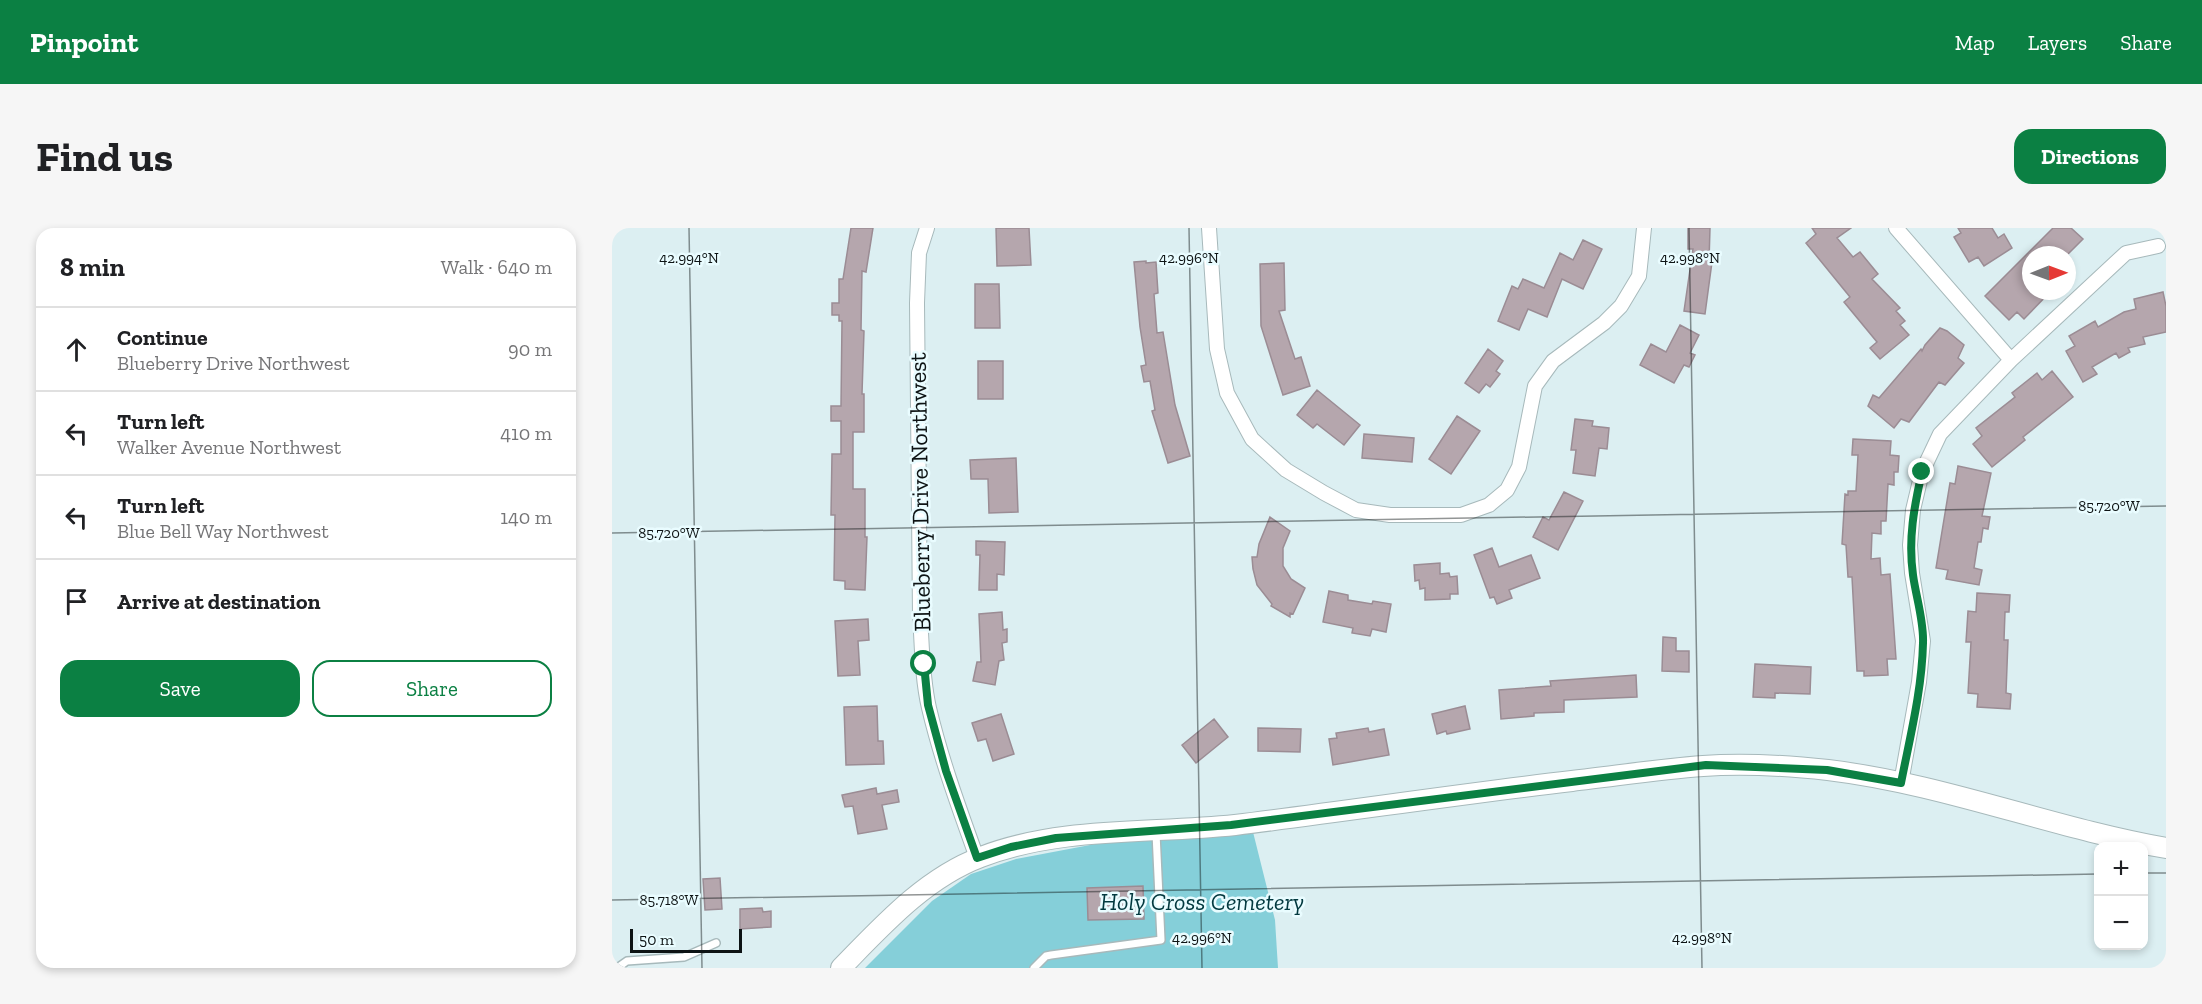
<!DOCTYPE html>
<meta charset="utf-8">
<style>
body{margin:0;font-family:"Zilla Slab",serif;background:#f6f6f6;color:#202124}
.controls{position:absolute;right:18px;bottom:18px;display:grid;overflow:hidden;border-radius:12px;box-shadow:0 3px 9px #0003}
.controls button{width:54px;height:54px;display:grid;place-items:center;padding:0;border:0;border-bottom:2px solid #e0e0e0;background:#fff;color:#202124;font:30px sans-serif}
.compass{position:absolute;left:1410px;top:18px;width:54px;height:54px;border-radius:50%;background:#fff;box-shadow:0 3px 9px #0003;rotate:89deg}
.scale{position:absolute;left:18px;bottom:15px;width:112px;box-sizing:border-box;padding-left:6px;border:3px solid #0d1314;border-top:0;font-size:16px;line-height:21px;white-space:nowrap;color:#0d1314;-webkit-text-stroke:4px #e9fcff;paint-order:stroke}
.stop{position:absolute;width:18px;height:18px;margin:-14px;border:4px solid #0b8043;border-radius:50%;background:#fff}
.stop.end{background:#0b8043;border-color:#fff;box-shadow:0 2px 6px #0008}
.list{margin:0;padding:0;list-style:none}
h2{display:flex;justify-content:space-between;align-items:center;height:78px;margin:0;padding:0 24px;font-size:26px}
h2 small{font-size:20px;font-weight:400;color:#757577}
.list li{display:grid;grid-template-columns:39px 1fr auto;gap:18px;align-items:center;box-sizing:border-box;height:84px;padding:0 24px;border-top:2px solid #e0e0e0}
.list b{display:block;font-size:22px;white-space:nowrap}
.list p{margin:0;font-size:20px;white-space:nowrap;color:#757577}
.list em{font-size:20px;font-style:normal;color:#757577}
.actions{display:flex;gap:12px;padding:18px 24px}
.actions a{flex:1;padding:14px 0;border:2px solid #0b8043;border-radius:18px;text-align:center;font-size:21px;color:#0b8043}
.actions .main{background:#0b8043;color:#fff}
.icon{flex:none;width:33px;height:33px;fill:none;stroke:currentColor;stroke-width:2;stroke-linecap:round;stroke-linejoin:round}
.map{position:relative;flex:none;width:1554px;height:740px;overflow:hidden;border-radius:18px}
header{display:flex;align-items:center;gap:36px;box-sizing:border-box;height:84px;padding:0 30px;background:#0b8043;color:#fff}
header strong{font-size:28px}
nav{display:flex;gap:33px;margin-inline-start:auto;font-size:21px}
.intro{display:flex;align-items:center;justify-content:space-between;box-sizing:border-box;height:144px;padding:0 36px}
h1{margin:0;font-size:42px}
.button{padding:15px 27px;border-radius:18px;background:#0b8043;color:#fff;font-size:21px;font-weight:700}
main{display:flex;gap:36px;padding:0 36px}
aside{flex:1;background:#fff;border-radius:18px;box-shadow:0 3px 9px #0003}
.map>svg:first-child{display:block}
.green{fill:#85cfd9}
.building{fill:#b5a6ad;stroke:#9b8c94;stroke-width:1.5}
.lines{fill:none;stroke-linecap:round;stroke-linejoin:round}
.lane-casing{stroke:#a7b9bb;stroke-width:10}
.street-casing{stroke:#a7b9bb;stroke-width:16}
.secondary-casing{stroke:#a7b9bb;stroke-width:22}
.lane{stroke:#fff;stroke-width:7}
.street{stroke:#fff;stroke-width:14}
.secondary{stroke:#fff;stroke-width:20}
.route{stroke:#0b8043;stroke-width:8}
.ticks{fill:none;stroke:#0d1314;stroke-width:1.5;stroke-opacity:0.45}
.labels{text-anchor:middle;stroke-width:5;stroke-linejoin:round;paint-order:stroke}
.street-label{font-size:24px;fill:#0d1314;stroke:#e9fcff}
.park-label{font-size:24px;font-style:italic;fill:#02393f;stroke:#e9fcff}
.ticks-label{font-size:15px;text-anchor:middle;fill:#0d1314;stroke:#e9fcff;stroke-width:5;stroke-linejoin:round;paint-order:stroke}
</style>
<header>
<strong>Pinpoint</strong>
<nav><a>Map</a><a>Layers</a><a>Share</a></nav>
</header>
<div class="intro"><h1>Find us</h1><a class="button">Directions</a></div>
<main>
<aside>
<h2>8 min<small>Walk · 640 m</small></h2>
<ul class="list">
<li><svg class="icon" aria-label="ahead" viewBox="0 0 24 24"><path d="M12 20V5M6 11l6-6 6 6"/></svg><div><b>Continue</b><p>Blueberry Drive Northwest</p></div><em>90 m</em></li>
<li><svg class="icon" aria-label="left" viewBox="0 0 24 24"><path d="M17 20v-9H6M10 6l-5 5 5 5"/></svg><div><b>Turn left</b><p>Walker Avenue Northwest</p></div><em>410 m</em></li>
<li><svg class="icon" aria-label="left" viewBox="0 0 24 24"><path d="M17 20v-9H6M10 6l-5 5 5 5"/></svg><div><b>Turn left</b><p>Blue Bell Way Northwest</p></div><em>140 m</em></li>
<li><svg class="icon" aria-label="arrive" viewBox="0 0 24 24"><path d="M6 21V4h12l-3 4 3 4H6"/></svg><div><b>Arrive at destination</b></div></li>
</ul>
<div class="actions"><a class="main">Save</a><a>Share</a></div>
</aside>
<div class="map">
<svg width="1554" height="740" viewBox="0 0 1554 740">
<rect width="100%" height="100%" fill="#dceff2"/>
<!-- green -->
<path class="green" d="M641 604 663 692 666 740H253L320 673 359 646 404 631 494 614Z"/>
<!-- building -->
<path class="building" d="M239 0H261L254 44 250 43 249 102 252 103 250 166H252V204H241V261H253V309H255L253 362 233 361V353L222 352 223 287H219L220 226H229V193H219V178H229L230 93H227V87H220V75H227V51H231Z
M384 0H417L419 37 385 38Z
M1076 0H1098L1097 34H1100L1093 86 1072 83 1081 21H1076Z
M1200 0H1239L1225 10 1241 29 1248 24 1266 46 1260 51 1288 80 1284 83 1293 93 1288 97 1297 107 1268 131 1258 120 1265 114 1232 74 1238 69 1194 15 1204 6Z
M1346 0H1380L1386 10 1392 6 1400 20 1372 38 1366 29 1357 34 1342 9 1349 5Z
M1441 0H1459L1471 11 1455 27H1419V63H1439L1412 91 1405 84 1397 92 1373 68Z
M971 12 990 21 971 61 950 51 935 89 916 81 907 102 886 93 900 58 906 61 911 51 932 60 948 25 961 32Z
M534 33V35L544 34 546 65 542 66 545 105 551 104 563 177 578 228 556 235 540 183 543 182 538 153 532 154 529 138 534 137 528 99 522 34Z
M672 35 673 82 667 83 683 131 689 129 698 158 671 167 649 98 648 36Z
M363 56H387L388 100H363Z
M1551 64 1554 78V104L1531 109 1533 116 1516 120 1518 124 1507 130 1504 125 1480 139 1485 146 1471 154 1454 123 1463 118 1457 108 1483 93 1486 99 1512 84 1524 81 1522 71Z
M1068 97 1087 107 1078 125 1083 127 1077 139 1072 137 1062 155 1028 137 1039 116 1054 124Z
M1328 100 1335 103 1352 117 1346 130 1352 135 1333 157 1327 154 1297 194 1289 191 1282 200 1256 178 1261 167 1267 170 1309 121 1310 123 1313 117Z
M876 121 891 133 884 143 888 146 878 159 874 156 867 165 853 155Z
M366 133H391V171H366Z
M1440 143 1461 169 1411 209 1413 212 1380 239 1361 216 1370 208 1364 200 1403 169 1400 165 1425 145 1430 152Z
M705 162 748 197 732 217 705 196 701 200 685 187Z
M845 188 868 203 839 246 817 231Z
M963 191 981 193 980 198 997 200 995 221 987 220 983 248 961 245 964 222H959Z
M752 206 802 210 800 234 750 230Z
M1241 211 1279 213 1278 227 1287 228 1286 244H1282V257L1276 256 1274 293H1269V306L1260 305 1259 331 1268 330 1269 347 1278 346 1284 431H1275L1276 447 1252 448V443H1245L1240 349H1236L1234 317 1230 316 1233 266 1236 267V263H1244L1246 227H1240Z
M404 230 406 284 377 285 376 251H359L358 232Z
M1346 238 1379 245 1370 288 1378 289 1376 301 1371 300 1369 314H1366L1362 340 1370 342 1367 357 1334 351 1336 342 1324 340 1338 255 1343 256Z
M952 264 971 273 946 322 921 309 931 289 937 292Z
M658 289 678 303 671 320V338L679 351 693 360 681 386 678 385V389L659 378 660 376 645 357 641 341 640 329H645L647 316Z
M364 313 393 314 392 347 385 346V362H367L368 327H364Z
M880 320 887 339 919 327 928 350 897 362 900 370 885 376 882 369 878 370 862 327Z
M828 335V346L837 345 838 349 845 348 846 366H838V371L813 372V360L808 361 807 352 803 353 802 337Z
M717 363 736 367V372L760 376 761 373 779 376 774 404 760 401 758 408 740 405 741 400 711 394Z
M1365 365 1398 367 1397 384H1393L1392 412H1396L1394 465 1399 466 1398 481 1365 479 1366 466 1356 465 1359 414H1354L1356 383 1364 384Z
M390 384 391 402 395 401V414L390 415 392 432 387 433 383 457 361 453 365 434H369L367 386Z
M256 391 257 412 246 413 248 447 226 448 223 393Z
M1051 409 1064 410V423H1077V444L1050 443Z
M1143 436 1199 439 1198 466 1163 465V470L1141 469Z
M1024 447 1025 469 952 472V484L922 485V488L889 491 887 462 939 458 938 453Z
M265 478 266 513H271L272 536 234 537 232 479Z
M853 478 858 501 835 506 834 503 825 506 820 486Z
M389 486 402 526 381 533 374 511 366 513 360 495Z
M602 491 616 509 584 535 570 517Z
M646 500 689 501 688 524 646 523Z
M756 500 757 504 772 501 777 527 721 537 717 511 725 510 724 505Z
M264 560 265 566 285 562 287 574 270 577 275 601 246 606 241 578 233 579 230 567Z
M108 650 110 681 93 682 91 651Z
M531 658 532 691 476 692 475 660Z
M150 680 151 684 159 683V699L128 701V681Z"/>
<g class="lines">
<defs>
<path id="lane" d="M5 740 15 733 72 729 104 715
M422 740 434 728 439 727 549 712 544 605"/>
<path id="street" d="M315 0 307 25 305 75 308 387C310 417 310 450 317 480 329 531 347 580 365 630
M597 0 605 121 615 165 640 211 674 242 712 265 744 282 778 287H849L877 277 895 262 907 239 923 158 941 133 992 95 1009 78 1027 48 1032 0
M1284 0 1399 132
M1289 555 1307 454 1311 413 1300 345 1298 317 1301 282 1310 244 1328 206 1399 132 1514 25 1546 18"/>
<path id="secondary" d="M229 740C270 698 313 650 369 629 449 598 539 606 623 597 736 583 848 566 960 553 1004 548 1048 541 1091 538 1128 535 1179 538 1216 542 1332 556 1440 600 1554 620"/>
</defs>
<!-- lane casing -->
<use href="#lane" class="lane-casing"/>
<!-- street casing -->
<use href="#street" class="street-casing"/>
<!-- secondary casing -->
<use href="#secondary" class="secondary-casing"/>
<!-- lane -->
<use href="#lane" class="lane"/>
<!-- street -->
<use href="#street" class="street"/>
<!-- secondary -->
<use href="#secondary" class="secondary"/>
</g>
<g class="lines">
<!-- route -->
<path class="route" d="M312 436 316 477 334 543 365 630 399 619 444 610 619 597 1094 537 1215 542 1289 555C1298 509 1310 462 1311 415 1312 393 1304 369 1301 347 1296 311 1302 279 1310 244"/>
</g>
<!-- ticks -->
<path class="ticks" d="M77 0 90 740M577 0 590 740M1077 0 1090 740M0 305 1554 278M1532 645H1554M0 672 1486 646"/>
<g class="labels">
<!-- street labels -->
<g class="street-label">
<text transform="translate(308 264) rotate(-91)" y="8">Blueberry Drive Northwest</text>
</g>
<!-- park labels -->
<g class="park-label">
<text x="590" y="682">Holy Cross Cemetery</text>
</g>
</g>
<g class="ticks-label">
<text x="77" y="35">42.994°N</text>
<text x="577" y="35">42.996°N</text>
<text x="1078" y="35">42.998°N</text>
<text x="1497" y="283">85.720°W</text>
<text x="57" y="310">85.720°W</text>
<text x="57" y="677">85.718°W</text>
<text x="590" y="715">42.996°N</text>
<text x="1090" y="715">42.998°N</text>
</g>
</svg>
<div class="controls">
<button>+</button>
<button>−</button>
</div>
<svg class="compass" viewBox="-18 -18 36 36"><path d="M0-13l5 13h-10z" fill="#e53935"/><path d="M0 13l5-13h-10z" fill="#757577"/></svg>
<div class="scale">50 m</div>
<div class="stop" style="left:312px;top:436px"></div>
<div class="stop end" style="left:1310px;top:244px"></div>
</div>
</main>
